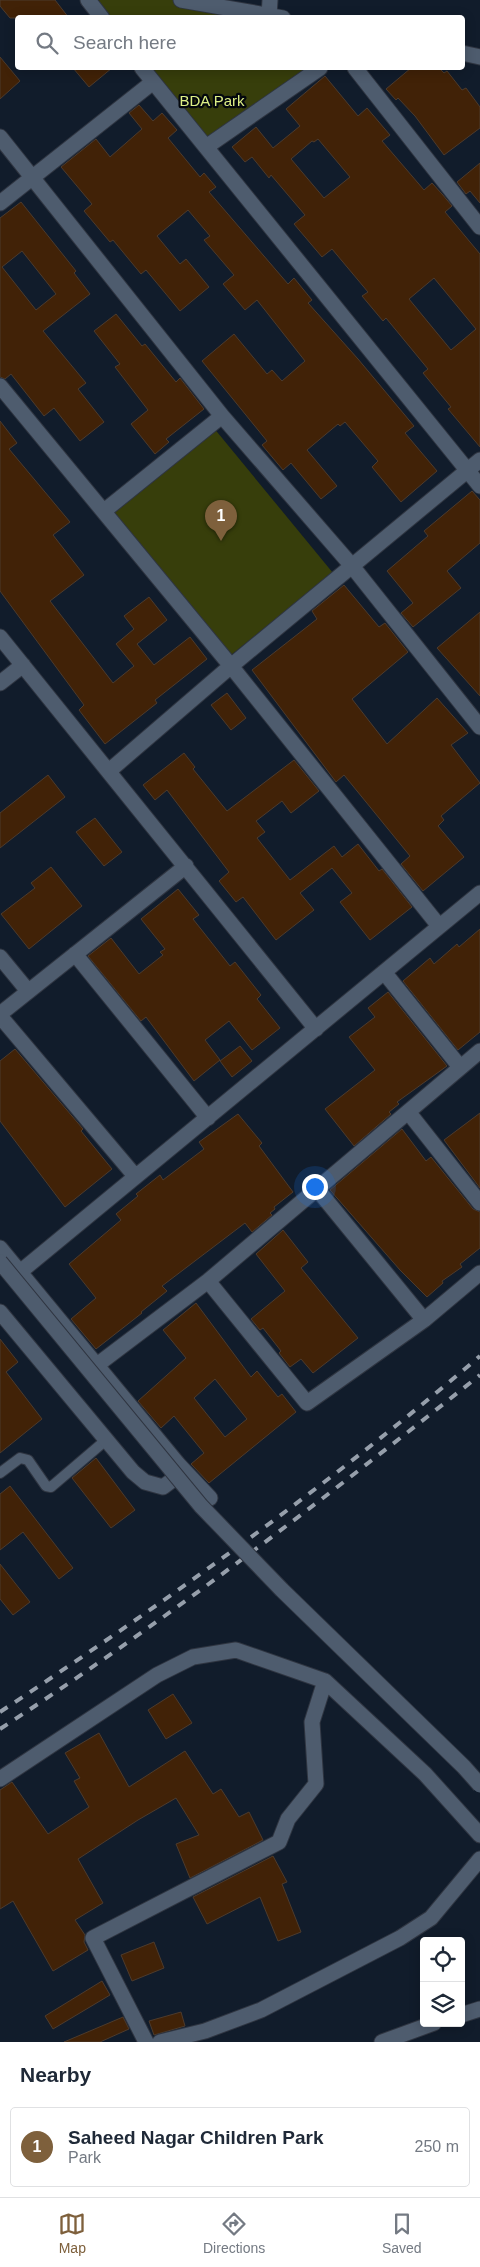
<!DOCTYPE html>
<style>
body{margin:0;font-family:Arial,sans-serif;background:#f2f2f3;color:#1f2937}
.controls{position:absolute;right:15px;bottom:15px;display:grid;overflow:hidden;border-radius:5px;box-shadow:0 2px 12px #0003}
.controls button{width:45px;height:45px;display:grid;place-items:center;padding:0;border:0;border-bottom:1px solid #e0e1e3;background:#fff;color:#1f2937;font:25px sans-serif}
.you{position:absolute;left:314px;top:1186px;width:18px;height:18px;margin:-12px;border:4px solid #fff;border-radius:50%;background:#1a73e8;box-shadow:0 0 0 8px #1a73e833}
.badge{display:grid;place-items:center;width:32px;height:32px;border-radius:50%;background:#7e603c;color:#fff;font-size:16px;font-weight:700}
.pin{position:absolute;translate:-50% -41px;filter:drop-shadow(0 1px 2px #0008)}
.pin::after{content:'';position:absolute;top:26px;width:18px;height:15px;background:inherit;clip-path:polygon(0 0,100% 0,50% 100%)}
.list{margin:0;padding:0;list-style:none}
h2{display:flex;justify-content:space-between;align-items:center;height:65px;margin:0;padding:0 20px;font-size:21px}
h2 small{font-size:16px;font-weight:400;color:#747a83}
.list li{display:grid;grid-template-columns:32px 1fr auto;gap:15px;align-items:center;box-sizing:border-box;height:80px;margin:0 10px 10px;padding:0 10px;border:1px solid #e0e1e3;border-radius:5px}
.list b{display:block;font-size:19px;white-space:nowrap}
.list p{margin:0;font-size:16px;white-space:nowrap;color:#747a83}
.list em{font-size:16px;font-style:normal;color:#747a83}
.icon{flex:none;width:28px;height:28px;fill:none;stroke:currentColor;stroke-width:2;stroke-linecap:round;stroke-linejoin:round}
.map{position:relative;flex:none;width:480px;height:2042px;overflow:hidden}
.search{position:absolute;background:#fff;box-shadow:0 2px 12px #0003;left:15px;right:15px;top:15px;height:55px;display:flex;align-items:center;gap:12px;box-sizing:border-box;padding:0 18px;border-radius:5px;color:#747a83;font-size:19px}
.sheet{height:155px;background:#fff}
nav{display:flex;justify-content:space-around;align-items:center;box-sizing:border-box;height:70px;border-top:1px solid #e0e1e3;background:#fff;font-size:14px;color:#747a83}
nav a{display:grid;justify-items:center;gap:2px}
nav .on{color:#7e603c}
.map>svg:first-child{display:block}
.green{fill:#373e0b}
.building{fill:#412207;stroke:#4d3b2d;fill-rule:evenodd}
.lines{fill:none;stroke-linecap:round;stroke-linejoin:round}
.lane-casing{stroke:#2f3541;stroke-width:12}
.street-casing{stroke:#2f3541;stroke-width:17}
.lane{stroke:#4e5c6e;stroke-width:10}
.street{stroke:#4e5c6e;stroke-width:15}
.rail{stroke:#969fab;stroke-width:4;stroke-dasharray:9 9;stroke-linecap:butt}
.secondary-bridge-casing{stroke:#2f3541;stroke-width:17;stroke-linecap:butt}
.secondary-bridge{stroke:#4e5c6e;stroke-width:15}
.labels{text-anchor:middle;stroke-width:4.5;stroke-linejoin:round;paint-order:stroke}
.park-label{font-size:15px;fill:#ddef86;stroke:#03070d}
</style>
<div class="map">
<svg width="480" height="2042" viewBox="0 0 480 2042">
<rect width="100%" height="100%" fill="#111c2b"/>
<!-- green -->
<path class="green" d="M88 0H181L283 17H102Z
M142 68H320L206 147Z
M213 427 333 573 231 655 110 508Z"/>
<!-- building -->
<path class="building" d="M0 0H55L69 18H10L0 6Z
M0 57 20 81 0 99Z
M73 68H112L89 87Z
M411 68H439L444 73 447 71 462 90 466 88 480 107V128L444 155 415 116 398 98 396 100 386 89Z
M325 76 358 116 367 108 390 135 382 141 424 190 432 183 442 194 452 206 445 212 480 254V447L448 409 451 407 423 373 428 369 386 318 383 321 362 296 368 292 332 249 322 257 294 224 305 215 271 175 269 178 252 157 245 162 232 147 256 127 273 148 300 126 286 109ZM318 139 350 177 324 198 291 159 312 141 314 142ZM434 278 476 329 451 350 409 299Z
M139 105 153 121 162 113 177 130 168 138 200 177 204 173 216 187 209 192 288 284 294 278 312 300 308 303 358 359 414 426 405 433 437 471 401 502 372 467 378 461 345 422 340 426 338 424 307 450 337 486 321 499 291 463 283 470 262 445 267 441 202 361 234 334 267 374 272 370 282 381 305 361 257 300 245 310 223 284 234 275 204 240 210 236 188 210 157 236 180 264 186 259 209 287 180 311 146 270 141 274 113 240 110 242 84 211 92 204 61 167 96 139 110 157 142 129 129 113Z
M480 163V203L470 191 466 194 457 182Z
M21 202 76 271 74 273 90 294 43 331 86 383 78 389 104 422 80 441 54 408 44 416 11 374 5 379 0 377V218ZM22 251 56 294 36 310 2 267Z
M116 314 142 346 145 344 176 382 180 378 204 409 166 439 169 442 155 454 131 424 148 410 115 367 120 364 94 331Z
M0 421 17 443 9 449 70 522 53 535 84 575 50 601 113 683 134 666 116 644 134 629 124 616 149 597 167 620 137 644 154 665 190 637 207 659 155 700 157 703 105 744 79 710 84 705 0 591Z
M472 491 480 500V543L447 571 461 588 413 627 401 613 413 603 387 571 428 536 424 531Z
M344 585 379 627 385 623 408 652 352 699 387 744 437 698 468 733 451 745 480 783 441 816 444 820 438 826 464 857 423 891 401 864 410 856 344 775 336 782 252 670 317 619 312 611Z
M480 612V696L437 648Z
M227 693 246 718 231 730 211 705Z
M184 753 195 767 193 769 227 811 294 760 319 791 291 813 282 801 256 821 265 832 257 838 290 880 334 846 342 857 358 844 379 871 382 869 412 907 370 940 340 902 352 893 332 868 300 893 314 910 276 940 243 897 236 902 219 881 229 872 167 790 155 800 143 785Z
M48 775 65 797 0 848V813Z
M95 818 122 852 104 866 76 832Z
M51 867 82 906 29 949 1 914 35 888 31 883Z
M178 889 199 915 193 919 230 966 235 962 261 995 257 999 280 1028 252 1050 229 1021 205 1040 220 1060 194 1081 146 1017 141 1021 88 956 111 938 139 974 163 955 160 952 165 949 141 919Z
M480 929V1032L458 1050 403 981 430 958 434 964 457 944 459 947Z
M388 992 447 1066 397 1102 399 1104 389 1112 391 1114 354 1146 325 1109 375 1070 349 1037 375 1017 368 1008Z
M240 1046 252 1061 232 1077 220 1061Z
M15 1049 83 1129 81 1131 112 1169 65 1207 0 1121V1061Z
M480 1113V1188L444 1140Z
M238 1114 262 1143 259 1146 293 1192 274 1207 275 1209 270 1213 272 1215 252 1232 245 1223 162 1286 167 1291 141 1312 142 1313 96 1349 71 1319 96 1298 69 1264 121 1220 116 1214 138 1196 136 1194 160 1175 163 1180 204 1149 199 1142Z
M402 1129 426 1161 431 1157 473 1209 480 1212V1248L460 1264 462 1267 442 1281 443 1283 427 1297 400 1270 330 1190Z
M283 1230 308 1262 301 1268 358 1338 313 1373 301 1359 290 1367 279 1353 281 1351 263 1328 260 1330 251 1319 285 1291 256 1254Z
M196 1303 251 1377 257 1371 278 1397 282 1394 296 1412 209 1483 191 1464 204 1453 174 1416 161 1428 138 1401 186 1358 163 1330ZM215 1379 247 1419 225 1437 194 1398Z
M0 1339 18 1362 6 1372 42 1419 0 1453Z
M96 1458 135 1510 111 1528 72 1478Z
M10 1486 73 1568 59 1579 23 1532 0 1550V1494Z
M0 1564 30 1602 13 1615 0 1599Z
M173 1694 192 1723 166 1739 148 1710Z
M99 1733 129 1787 185 1751 213 1794 221 1789 239 1817 249 1812 263 1840 190 1878 176 1844 199 1835 176 1798 138 1820 78 1859 103 1903 75 1920 85 1935 84 1942 88 1950 53 1971 13 1901 0 1909V1790L12 1782 48 1834 89 1807 74 1781 80 1778 65 1753Z
M273 1856 287 1882 282 1884 301 1932 278 1941 260 1897 207 1924 193 1897Z
M154 1942 164 1968 132 1981 121 1955Z
M102 1981 110 1995 53 2029 45 2016Z
M181 2012 185 2026 154 2035 149 2021Z
M123 2017 129 2029 100 2042H64Z"/>
<g class="lines">
<defs>
<path id="lane" d="M0 1473 20 1458 28 1460 46 1486 51 1487 106 1440"/>
<path id="street" d="M88 0 102 18
M181 0 283 18
M269 16 270 0
M462 53 480 57
M142 68 480 486
M355 68 480 227
M0 137 222 416 352 566 480 727
M206 147 320 68
M0 203 153 82
M0 386 231 666 439 926
M104 511 222 416
M0 637 316 1029
M0 683 23 665
M109 771 231 666 480 460
M75 954 208 1118
M0 957 28 991
M384 972 460 1067
M0 1014 186 866
M0 1016 135 1176
M409 1113 480 1203
M317 1189 424 1320
M0 1248 178 1464 210 1498
M20 1272 480 893
M208 1281 307 1403 424 1320 480 1273
M0 1312 133 1472 145 1482 163 1487 179 1475 178 1466
M97 1365 208 1281 480 1051
M0 1779 157 1675 193 1657 236 1650 325 1681 425 1774 480 1835
M461 2015 480 2009
M146 2042 93 1938 279 1842 288 1819 316 1784 312 1722 325 1681
M160 2042 205 2031 261 2010 400 1938 431 1918 480 1859
M382 2042 434 2023"/>
</defs>
<!-- lane casing -->
<use href="#lane" class="lane-casing"/>
<!-- street casing -->
<use href="#street" class="street-casing"/>
<!-- lane -->
<use href="#lane" class="lane"/>
<!-- street -->
<use href="#street" class="street"/>
<!-- rail -->
<path class="rail" d="M0 1712C166 1602 329 1485 480 1356
M0 1729C166 1621 324 1499 480 1375"/>
<defs>
<path id="secondary-bridge" d="M0 1262 201 1506 282 1590 464 1767 480 1785"/>
</defs>
<!-- secondary-bridge casing -->
<use href="#secondary-bridge" class="secondary-bridge-casing"/>
<!-- secondary-bridge -->
<use href="#secondary-bridge" class="secondary-bridge"/>
</g>
<g class="labels">
<!-- park labels -->
<g class="park-label">
<text x="212" y="106">BDA Park</text>
</g>
</g>
</svg>
<div class="controls">
<button><svg class="icon" aria-label="locate" viewBox="0 0 24 24"><circle cx="12" cy="12" r="6"/><path d="M12 2v4M12 18v4M2 12h4M18 12h4"/></svg></button>
<button><svg class="icon" aria-label="layers" viewBox="0 0 24 24"><path d="M12 4l9 5-9 5-9-5zM3 14l9 5 9-5"/></svg></button>
</div>
<div class="you"></div>
<div class="pin badge" style="left:221px;top:541px">1</div>
<div class="search"><svg class="icon" aria-label="search" viewBox="0 0 24 24"><circle cx="10" cy="10" r="6"/><path d="M15 15l6 6"/></svg>Search here</div>
</div>
<section class="sheet">
<h2>Nearby<small></small></h2>
<ul class="list">
<li><span class="badge">1</span><div><b>Saheed Nagar Children Park</b><p>Park</p></div><em>250 m</em></li>
</ul>
</section>
<nav>
<a class="on"><svg class="icon" aria-label="map" viewBox="0 0 24 24"><path d="M3 6l6-2 6 2 6-2v14l-6 2-6-2-6 2zM9 4v14M15 6v14"/></svg>Map</a>
<a><svg class="icon" aria-label="directions" viewBox="0 0 24 24"><path d="M12 3l9 9-9 9-9-9zM9 14v-3h6M13 9l2 2-2 2"/></svg>Directions</a>
<a><svg class="icon" aria-label="saved" viewBox="0 0 24 24"><path d="M7 4h10v16l-5-4-5 4z"/></svg>Saved</a>
</nav>
